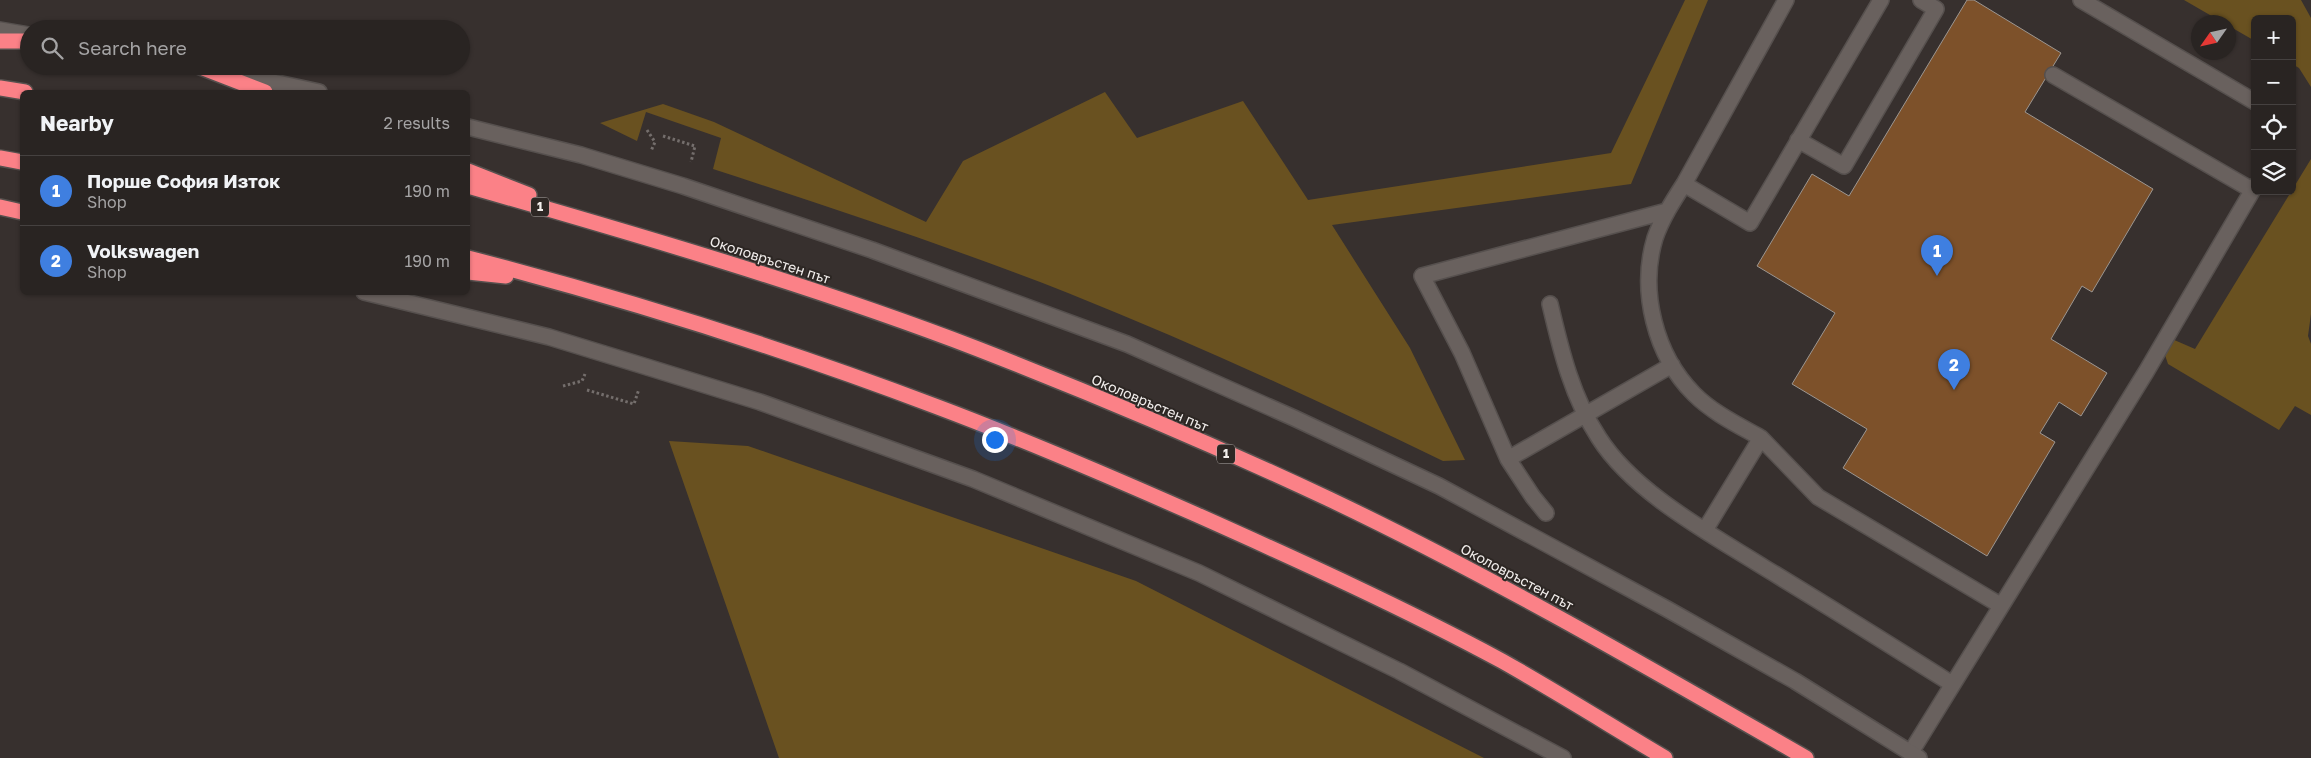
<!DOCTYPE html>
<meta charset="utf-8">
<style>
body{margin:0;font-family:"Golos Text",sans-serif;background:#312c2a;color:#f1f3f6}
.controls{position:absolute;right:15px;top:15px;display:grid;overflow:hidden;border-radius:8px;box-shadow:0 1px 4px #0004}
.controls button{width:45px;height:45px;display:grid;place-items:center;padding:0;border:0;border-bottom:1px solid #454140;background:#292422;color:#f1f3f6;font:25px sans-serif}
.compass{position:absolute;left:2191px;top:15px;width:45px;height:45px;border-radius:50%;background:#292422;box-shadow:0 1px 4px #0004;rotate:236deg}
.you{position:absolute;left:994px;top:439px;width:18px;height:18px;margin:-12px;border:4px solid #fff;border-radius:50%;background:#1a73e8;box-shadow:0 0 0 8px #1a73e833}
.badge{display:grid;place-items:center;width:32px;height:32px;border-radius:50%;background:#58d570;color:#fff;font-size:16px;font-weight:700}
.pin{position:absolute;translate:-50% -41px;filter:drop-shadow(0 1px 2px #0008)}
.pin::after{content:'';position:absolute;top:26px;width:18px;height:15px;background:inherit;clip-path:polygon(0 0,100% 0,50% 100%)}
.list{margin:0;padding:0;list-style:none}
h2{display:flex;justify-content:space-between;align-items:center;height:65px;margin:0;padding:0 20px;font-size:21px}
h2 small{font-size:16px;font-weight:400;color:#a5a4a5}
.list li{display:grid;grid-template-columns:32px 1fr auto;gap:15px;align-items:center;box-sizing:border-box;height:70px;padding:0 20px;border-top:1px solid #454140}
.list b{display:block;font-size:19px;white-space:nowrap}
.list p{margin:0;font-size:16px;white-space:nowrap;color:#a5a4a5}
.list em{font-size:16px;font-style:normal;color:#a5a4a5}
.icon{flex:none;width:28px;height:28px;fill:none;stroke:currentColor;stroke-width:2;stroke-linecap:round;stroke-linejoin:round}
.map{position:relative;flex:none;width:2311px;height:758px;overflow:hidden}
.search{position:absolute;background:#292422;box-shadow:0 1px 4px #0004;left:20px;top:20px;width:450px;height:55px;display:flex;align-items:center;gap:12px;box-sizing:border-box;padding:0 18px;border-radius:28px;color:#a5a4a5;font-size:19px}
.panel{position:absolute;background:#292422;box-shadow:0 1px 4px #0004;left:20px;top:90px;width:450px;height:205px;border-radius:8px}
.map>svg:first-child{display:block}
.green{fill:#695120}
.building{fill:#7d512a;stroke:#9c9691}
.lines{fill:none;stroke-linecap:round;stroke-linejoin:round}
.lane-casing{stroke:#56504e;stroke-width:18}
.street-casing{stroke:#56504e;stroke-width:18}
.highway-casing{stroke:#56504e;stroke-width:18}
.path{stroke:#746e6c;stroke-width:3;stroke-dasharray:2.5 2.5;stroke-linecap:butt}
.lane{stroke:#69615e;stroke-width:15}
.street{stroke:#69615e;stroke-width:15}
.highway{stroke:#fb8187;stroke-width:15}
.labels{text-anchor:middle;stroke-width:4;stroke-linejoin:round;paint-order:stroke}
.shield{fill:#2d2724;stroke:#b7b2b0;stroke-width:1}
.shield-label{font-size:12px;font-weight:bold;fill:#f2eeec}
.street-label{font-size:14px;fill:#f2eeec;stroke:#2d2724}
</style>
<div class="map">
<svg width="2311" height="758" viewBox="0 0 2311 758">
<rect width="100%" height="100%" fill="#37302e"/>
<!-- green -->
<path class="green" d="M1685 0H1708L1631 184 1332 225 1410 348 1465 460 1443 461C1320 401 1195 344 1068 293 951 247 832 208 713 169L721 138 646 112 637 141 600 123 663 104 714 122 926 222 963 161 1105 92 1137 138 1243 101 1308 200 1611 153Z
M2184 0H2301L2311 18V87L2299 68 2292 64V19H2255V41L2229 26 2228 22H2222Z
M2311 159V314L2308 336 2311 344V415L2295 406 2279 430 2168 364 2164 352 2172 339 2195 349Z
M669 441 748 446 1136 581 1484 758H779Z"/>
<!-- building -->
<path class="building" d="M1967 0H1974L2061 53 2025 112 2153 189 2092 292 2082 286 2051 339 2107 373 2081 416 2059 402 2040 433 2055 442 1987 556 1843 468 1867 429 1792 384 1835 313 1757 266 1812 174 1849 196Z"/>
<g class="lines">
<defs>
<path id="lane" d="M2081 0 2255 102
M2053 75 2252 190
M1798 140 1844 166 1936 9 1921 0
M1684 184 1750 223 1881 0
M1550 304C1561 351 1572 397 1599 438 1634 493 1711 534 1765 568 1828 606 1890 645 1952 684
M1761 438C1738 425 1713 413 1694 394 1655 355 1639 291 1655 238 1662 218 1673 201 1684 184L1786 0
M1508 459 1672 365
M1546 513 1533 497 1508 459 1462 353 1422 276 1667 211
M1705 530 1761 438 1818 497 2000 605
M1911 752 2146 372 2255 186"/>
<path id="street" d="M0 30 29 35
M226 72 319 92
M468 127 581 155 683 186 872 250 1127 344 1294 418 1439 486 1667 609 1795 681 1919 758
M364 292 549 337 647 367 760 402 973 479 1199 573 1399 671 1563 758"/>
<path id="highway" d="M0 41H29
M198 66 265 92
M0 88 25 92
M0 158 22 162
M468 171 529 195
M468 186C639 235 811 285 978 349 1096 395 1214 445 1329 499 1493 577 1649 668 1806 758
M0 207 22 212
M468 258C626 299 782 348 935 406 1023 439 1109 476 1195 514 1298 560 1402 607 1502 661 1557 692 1611 726 1665 758
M468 272 506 276"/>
</defs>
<!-- lane casing -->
<use href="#lane" class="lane-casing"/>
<!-- street casing -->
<use href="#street" class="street-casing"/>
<!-- highway casing -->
<use href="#highway" class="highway-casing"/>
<!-- path -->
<path class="path" d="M647 130 655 142 651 151
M663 136 695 146 691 162
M563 386 582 381 585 374
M587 390 634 404 639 389"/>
<!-- lane -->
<use href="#lane" class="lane"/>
<!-- street -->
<use href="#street" class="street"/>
<!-- highway -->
<use href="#highway" class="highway"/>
</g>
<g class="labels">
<!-- shield labels -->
<g class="shield">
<rect x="531" y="197.5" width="18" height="19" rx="4"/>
<rect x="1217" y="444.5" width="18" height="19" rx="4"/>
</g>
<g class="shield-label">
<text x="540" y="211">1</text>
<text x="1226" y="458">1</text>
</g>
<!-- street labels -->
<g class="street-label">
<text transform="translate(770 260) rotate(18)" y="5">Околовръстен път</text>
<text transform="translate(1150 403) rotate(23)" y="5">Околовръстен път</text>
<text transform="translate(1517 577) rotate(28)" y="5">Околовръстен път</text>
</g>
</g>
</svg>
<div class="controls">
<button>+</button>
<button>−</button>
<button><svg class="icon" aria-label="locate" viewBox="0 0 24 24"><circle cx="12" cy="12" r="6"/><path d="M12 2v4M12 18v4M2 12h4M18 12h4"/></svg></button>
<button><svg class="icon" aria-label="layers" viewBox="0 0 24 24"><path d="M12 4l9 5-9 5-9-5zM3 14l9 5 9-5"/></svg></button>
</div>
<svg class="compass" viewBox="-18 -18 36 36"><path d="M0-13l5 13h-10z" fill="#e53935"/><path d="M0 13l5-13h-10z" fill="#a5a4a5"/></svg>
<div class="you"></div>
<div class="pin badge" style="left:1937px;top:276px;background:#3f7fe0">1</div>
<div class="pin badge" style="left:1954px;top:390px;background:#3f7fe0">2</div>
<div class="search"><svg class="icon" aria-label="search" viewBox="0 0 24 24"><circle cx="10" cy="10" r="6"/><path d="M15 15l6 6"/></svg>Search here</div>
<section class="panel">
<h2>Nearby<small>2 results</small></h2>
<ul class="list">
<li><span class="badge" style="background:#3f7fe0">1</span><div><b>Порше София Изток</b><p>Shop</p></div><em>190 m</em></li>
<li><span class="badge" style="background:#3f7fe0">2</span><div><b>Volkswagen</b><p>Shop</p></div><em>190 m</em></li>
</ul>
</section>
</div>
